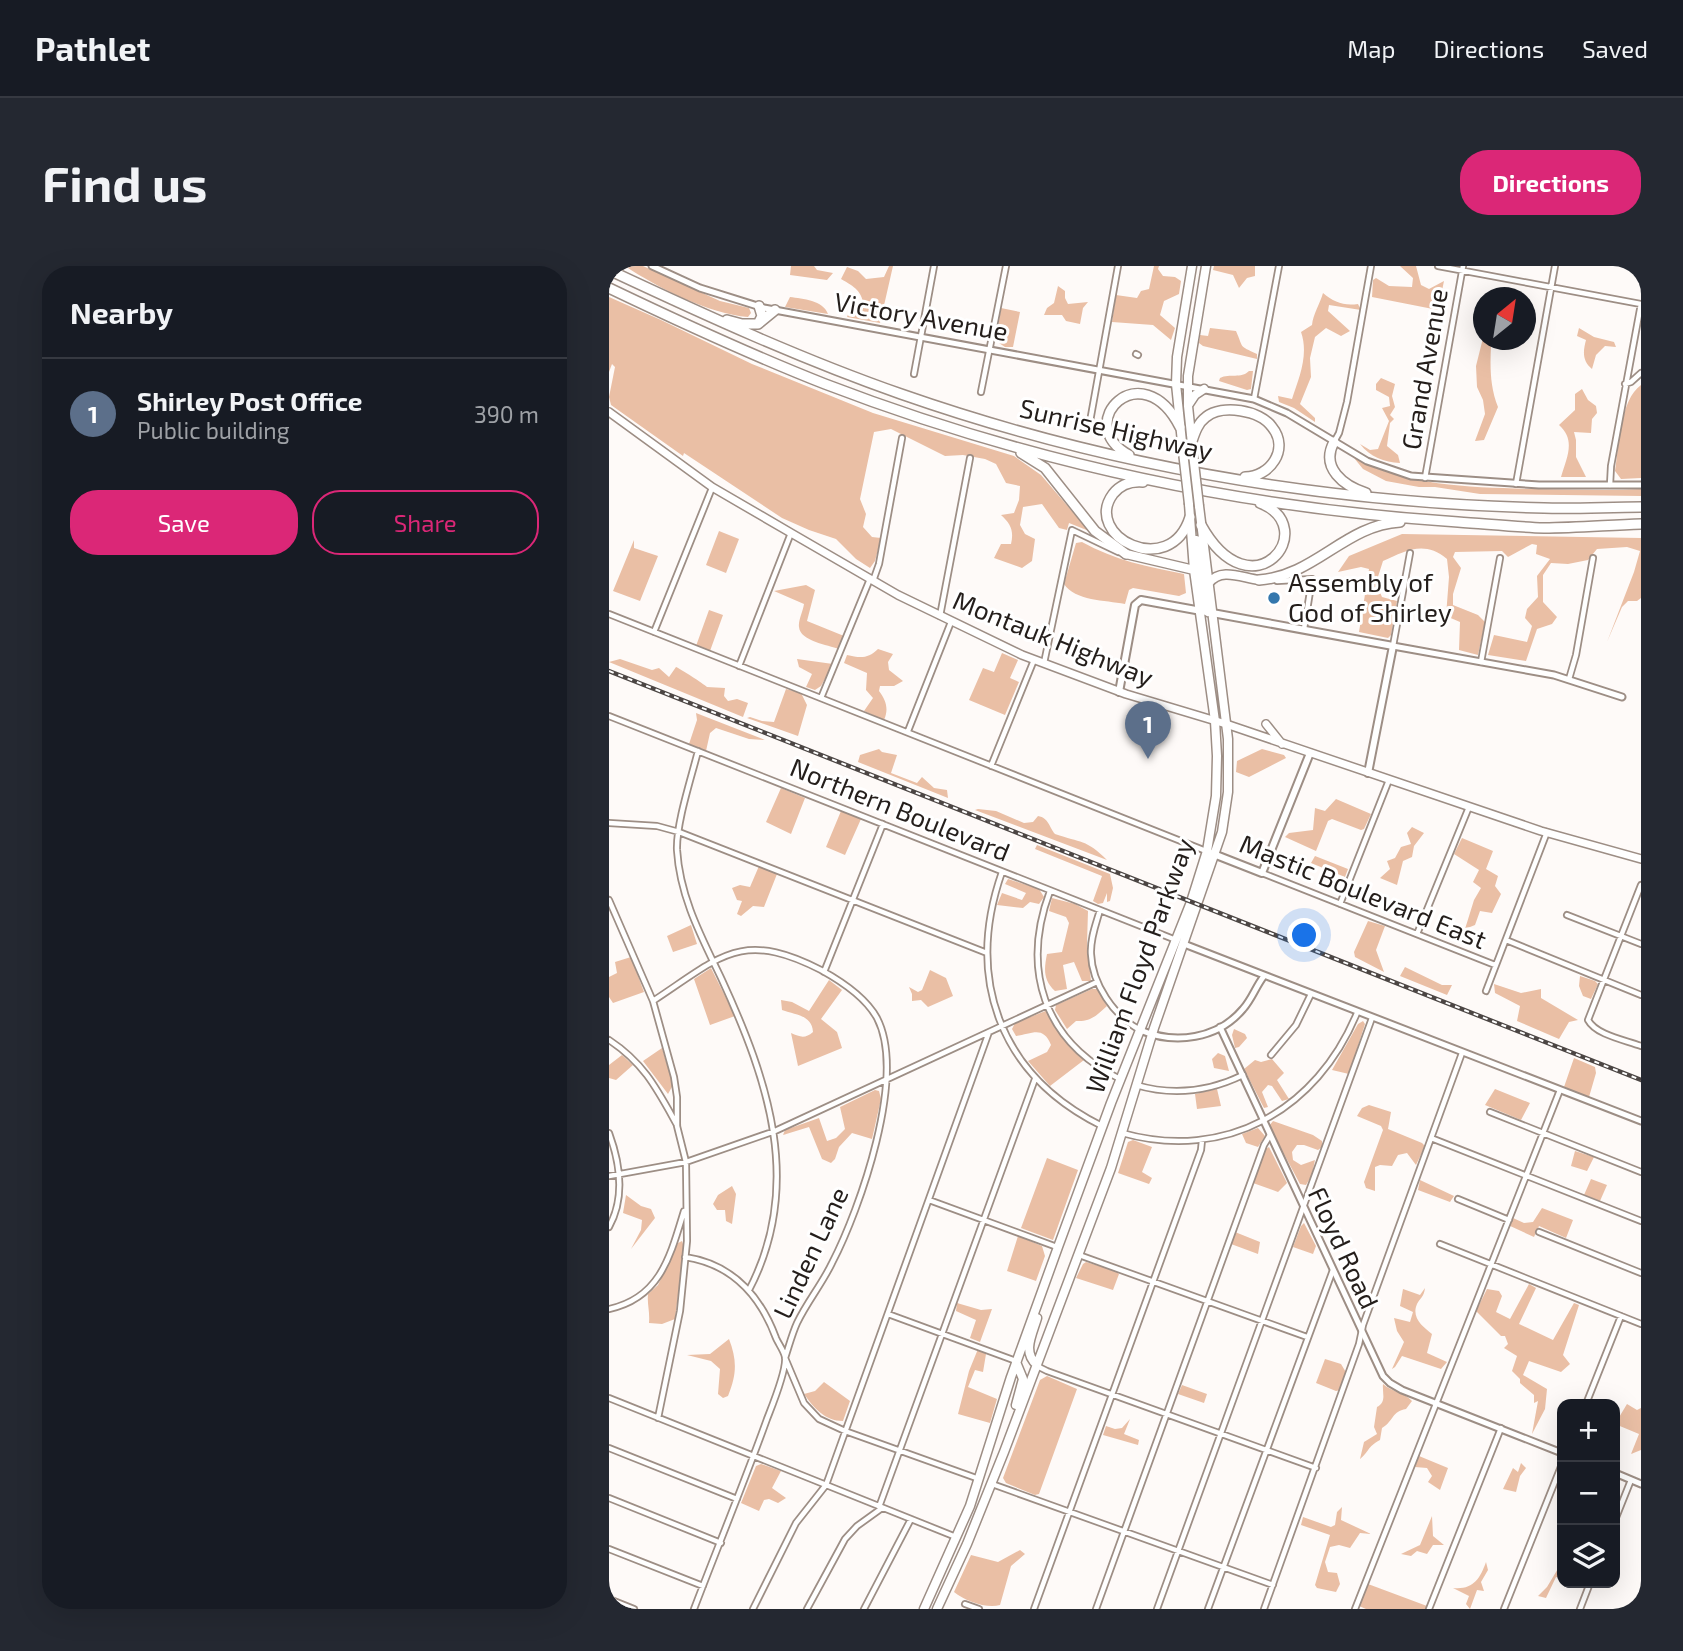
<!DOCTYPE html>
<meta charset="utf-8">
<style>
body{margin:0;font-family:"Exo 2",sans-serif;background:#242831;color:#f1f3f6}
.controls{position:absolute;right:21px;bottom:21px;display:grid;overflow:hidden;border-radius:14px;box-shadow:0 7px 28px #0002}
.controls button{width:63px;height:63px;display:grid;place-items:center;padding:0;border:0;border-bottom:2px solid #363941;background:#171b24;color:#f1f3f6;font:35px sans-serif}
.compass{position:absolute;left:864px;top:21px;width:63px;height:63px;border-radius:50%;background:#171b24;box-shadow:0 7px 28px #0002;rotate:30deg}
.you{position:absolute;left:696px;top:670px;width:24px;height:24px;margin:-18px;border:5px solid #fff;border-radius:50%;background:#1a73e8;box-shadow:0 0 0 10px #1a73e833}
.badge{display:grid;place-items:center;width:46px;height:46px;border-radius:50%;background:#db2777;color:#fff;font-size:23px;font-weight:700}
.pin{position:absolute;translate:-50% -58px;filter:drop-shadow(0 2px 4px #0008)}
.pin::after{content:'';position:absolute;top:37px;width:24px;height:21px;background:inherit;clip-path:polygon(0 0,100% 0,50% 100%)}
.list{margin:0;padding:0;list-style:none}
h2{display:flex;justify-content:space-between;align-items:center;height:91px;margin:0;padding:0 28px;font-size:30px}
h2 small{font-size:23px;font-weight:400;color:#9ea1a6}
.list li{display:grid;grid-template-columns:46px 1fr auto;gap:21px;align-items:center;box-sizing:border-box;height:112px;padding:0 28px;border-top:2px solid #363941}
.list b{display:block;font-size:26px;white-space:nowrap}
.list p{margin:0;font-size:23px;white-space:nowrap;color:#9ea1a6}
.list em{font-size:23px;font-style:normal;color:#9ea1a6}
.actions{display:flex;gap:14px;padding:21px 28px}
.actions a{flex:1;padding:16px 0;border:2px solid #db2777;border-radius:28px;text-align:center;font-size:24px;color:#db2777}
.actions .main{background:#db2777;color:#fff}
.icon{flex:none;width:38px;height:38px;fill:none;stroke:currentColor;stroke-width:2;stroke-linecap:round;stroke-linejoin:round}
.map{position:relative;flex:none;width:1032px;height:1343px;overflow:hidden;border-radius:28px}
header{display:flex;align-items:center;gap:42px;box-sizing:border-box;height:98px;padding:0 35px;background:#171b24;border-bottom:2px solid #363941}
header strong{font-size:33px}
nav{display:flex;gap:38px;margin-inline-start:auto;font-size:24px}
.intro{display:flex;align-items:center;justify-content:space-between;box-sizing:border-box;height:168px;padding:0 42px}
h1{margin:0;font-size:49px}
.button{padding:18px 32px;border-radius:28px;background:#db2777;color:#fff;font-size:24px;font-weight:700}
main{display:flex;gap:42px;padding:0 42px}
aside{flex:1;background:#171b24;border-radius:28px;box-shadow:0 7px 28px #0002}
.map>svg:first-child{display:block}
.green{fill:#eabfa5}
.lines{fill:none;stroke-linecap:round;stroke-linejoin:round}
.minor-casing{stroke:#9d8e85;stroke-width:8}
.tertiary-casing{stroke:#9d8e85;stroke-width:9}
.secondary-casing{stroke:#9d8e85;stroke-width:10}
.primary-casing{stroke:#9d8e85;stroke-width:10}
.trunk-casing{stroke:#9d8e85;stroke-width:11}
.motorway-casing{stroke:#9d8e85;stroke-width:12}
.minor{stroke:#fff;stroke-width:4.5}
.tertiary{stroke:#fff;stroke-width:5}
.secondary{stroke:#fff;stroke-width:6}
.primary{stroke:#fff;stroke-width:7}
.trunk{stroke:#fff;stroke-width:8}
.motorway{stroke:#fff;stroke-width:9}
.rail-casing{stroke:#4c4644;stroke-width:4.5}
.rail{stroke:#fff;stroke-width:2;stroke-dasharray:5;stroke-linecap:butt}
.trunk-bridge-casing{stroke:#9d8e85;stroke-width:11;stroke-linecap:butt}
.trunk-bridge{stroke:#fff;stroke-width:8}
.poi-dot{fill:#3477ad;stroke:#fff;stroke-width:2.5}
.labels{text-anchor:middle;stroke-width:6;stroke-linejoin:round;paint-order:stroke}
.street-label{font-size:26px;fill:#241e1b;stroke:#fff}
.poi-label{font-size:26px;fill:#241e1b;stroke:#fff;text-anchor:start}
</style>
<header>
<strong>Pathlet</strong>
<nav><a>Map</a><a>Directions</a><a>Saved</a></nav>
</header>
<div class="intro"><h1>Find us</h1><a class="button">Directions</a></div>
<main>
<aside>
<h2>Nearby<small></small></h2>
<ul class="list">
<li><span class="badge" style="background:#5c6f8a">1</span><div><b>Shirley Post Office</b><p>Public building</p></div><em>390 m</em></li>
</ul>
<div class="actions"><a class="main">Save</a><a>Share</a></div>
</aside>
<div class="map">
<svg width="1032" height="1343" viewBox="0 0 1032 1343">
<rect width="100%" height="100%" fill="#fefaf8"/>
<!-- green -->
<path class="green" d="M16 0H34L111 35 140 42 142 47 139 51C100 48 49 22 16 0Z
M182 0H205L208 4 224 7 218 14 181 9Z
M280 0H284L271 57 238 51 240 46H250L255 41C253 25 246 21 232 13L238 1 249 5 257 13 275 11Z
M545 0H550L549 3 554 10 566 11 572 15 570 28 555 35 551 49 566 62 562 74 544 59 503 56 507 29 528 32 532 25 540 23Z
M605 0H646V10L638 12 630 22 624 9 604 4Z
M791 0H807L812 19 820 23 835 15 829 44 763 31 764 14 767 12 780 20 803 21 804 12Z
M449 20 456 25V32L459 38 479 36 474 42 471 58 457 55 453 49H435L438 42 445 37Z
M714 27C725 36 734 40 749 38L752 44 720 39 719 45 741 65 732 70 717 62 706 71 701 92 702 111 691 138 706 152V156L685 142 670 136 669 130 683 133C690 112 700 89 692 66L703 59C704 48 711 38 714 27Z
M0 31 52 54 143 98 264 147 405 190 432 209 480 265 460 257 458 264 450 262 433 238 414 241 411 259 416 268 426 273 423 295 413 302 385 292 392 278H402C405 265 402 258 392 249L405 247 410 234 411 220 397 217 387 198 376 193 354 189 336 190 282 163 265 166 251 233 257 248 254 261 263 271 272 272 266 295 261 302 247 293 227 273 200 264 173 252 75 187 74 190 2 139 0 131 6 101 3 98 0 106Z
M181 31C194 33 214 34 219 48L176 41Z
M392 42 411 46 404 81H396L387 75Z
M601 62 627 65C635 83 629 79 648 88V93L594 80 590 77 591 69 599 70Z
M970 62 985 71 1005 76 1007 81 996 80 987 89 983 103C973 95 974 85 977 74L968 70Z
M874 72 889 74 882 80C881 101 881 121 889 141L875 174 866 175 876 148 874 134 868 121 867 100Z
M640 105H644L642 123 638 124 610 115 611 112C621 107 632 113 640 105Z
M772 112 786 118 783 130 786 141 781 149 785 153 781 157 778 180 789 189 791 197C775 196 761 191 751 178L761 184 769 183 780 155 773 142 781 140 780 131 767 124V118Z
M1032 119V212L1012 213 1006 205C1010 180 1011 134 1032 119Z
M973 123 979 134 987 140 988 147 983 153 982 167 965 166 967 174V191L977 211H952C958 191 967 174 950 159L966 144V128Z
M745 192C803 221 860 221 924 223 960 223 996 225 1032 223V230L871 228 826 221H810L777 215 754 203Z
M110 265 130 273 117 307 97 299Z
M793 268 1032 272V332L1028 335H1019L1013 341 998 376 1025 306 1031 285 1018 281 988 283 979 294 959 298 942 297 934 309V336L948 351 943 358 928 363 917 395 879 389 885 369 918 376 923 360 916 352 918 343 929 331 928 310 941 293 927 288 928 279 923 278 899 291 893 285 846 286 844 291 852 302 844 328V339L869 349 876 356 869 389 850 384 851 356 837 350 840 311 838 293C815 274 797 285 774 295L767 317 773 331 788 335 782 369 779 372 750 366 760 303 752 301 729 306 740 290Z
M25 274V282L49 290 31 335 4 325Z
M473 276C505 294 539 301 575 308L577 327 570 330 524 322 520 324 516 338C496 334 466 335 455 318L467 277Z
M197 319 206 324 198 355 235 370 230 383C219 379 191 375 190 361 189 355 194 345 195 338L165 325Z
M100 344 114 349 101 385 87 380Z
M269 383 284 388 279 396 280 404 294 415 285 420H271L270 425C277 434 280 443 275 454L255 445 264 432 257 424 258 407 235 397 238 389C251 392 259 393 269 383Z
M393 387 409 394 401 412 410 416 396 449 360 434 374 402 385 406Z
M11 393 43 404 50 402 60 411 67 401C70 402 95 418 98 421L116 422 115 430 119 435 128 433 139 437 134 451 0 396Z
M188 393 224 398 212 420 206 424 197 421 203 408 190 401Z
M177 423 192 427 198 439 189 470 138 452 141 451 153 455 165 456Z
M87 447 156 474 140 473 107 462 101 467 97 485 80 478 88 454Z
M270 483 273 486 288 489 282 507 308 517 313 511 325 522 338 524 339 532 249 496 251 489Z
M653 483 675 489 677 492 640 511 627 506 628 495Z
M172 522 196 532 182 568 157 556Z
M727 533 762 548 755 563 752 564 723 553 719 555 707 585 676 571 680 567 704 564 706 542 716 545Z
M369 543 387 545 415 557 424 556 429 550C440 552 440 561 446 568 472 577 477 573 498 594L366 544Z
M232 545 252 553 236 589 217 581Z
M803 561 815 567 805 580 803 591 794 595 788 619 771 612 781 603 778 595 786 592 792 581 802 578 798 567Z
M853 572 884 585 877 603 889 610 886 620 892 628 883 647 871 645 866 659 856 663 865 634 872 622 864 616 870 604 845 588Z
M428 579 501 608 504 622 501 635 498 636V627L494 637 489 638 484 635 493 610 426 583Z
M706 590 739 603 736 611 702 597Z
M150 600 168 608 155 641 144 640 132 650 128 648 133 635 128 634 123 622 131 619 141 621Z
M399 613 430 623 435 631 430 638 421 636 414 642 388 639 393 627 413 634 417 627 396 618Z
M443 632 466 638 479 645 478 678 482 715H473L465 696 454 699 458 723 446 725C434 714 435 703 438 688L453 686 460 657 457 651 440 645Z
M759 655 776 660 767 684 775 706 746 691 745 686Z
M82 659 88 678 64 686 58 670Z
M22 691 35 726 4 737 0 731V711L8 707 6 696Z
M796 701 833 719H843L838 729 791 710Z
M102 702 126 750 101 759 85 713Z
M321 704 337 712 344 730 319 741 312 734 303 735V728L300 721 309 726 313 724Z
M971 710 986 715 989 718 982 733 974 730 970 720Z
M220 714 233 724 212 753 228 766 233 782 189 800 182 767C191 771 196 773 204 766 203 749 187 749 173 744L172 734 183 736 200 745Z
M885 718 912 727 932 723V732L969 754 960 756 950 773 908 755 911 740 886 727Z
M483 723H488L498 740C488 749 482 756 467 755L458 763 446 744 447 739Z
M439 744 457 776 475 794 441 820 419 795 438 786 442 779C434 759 423 768 407 770L403 763 406 757Z
M754 755 756 758 740 808 723 804 749 758Z
M625 763 636 768 638 772 630 781 626 782 623 769Z
M53 782 64 819 59 828 34 795Z
M609 787 616 790 620 805 605 802 603 793Z
M13 789 24 799 7 814 0 812V799Z
M965 792 986 801 987 807 980 831 955 821Z
M663 793 675 807 668 814 680 833 673 835 663 820 659 819 653 826 659 841 655 842 635 803 646 794 652 796Z
M608 823 612 840 588 843 586 828Z
M886 823 921 837 912 854 876 839Z
M266 824 270 825 272 833 263 873 243 867 230 881 226 893 222 897 213 893 200 861 174 869 176 864 210 852 218 875 227 872 236 863 231 841Z
M760 839 782 846 779 863 813 877 816 880 807 899 798 887 789 889 783 900 771 899 766 901V925L757 922 755 916 774 864 772 860 748 850 753 842Z
M664 855 704 869 713 875V881L709 884 695 879H688L683 886 684 894 692 899 706 894 703 909 697 919 691 918 660 860Z
M649 862 656 870 649 881 637 877 633 868Z
M524 874 543 881 533 906 543 912 540 918 509 907 519 876Z
M660 881 678 917 669 926 644 917 657 883Z
M966 885 985 891 978 905 962 900Z
M438 892 469 904 444 974 412 962Z
M982 913 998 919 991 935 975 929Z
M811 914 845 930 841 936 809 924Z
M123 920 127 928 123 958 117 955 116 944H108L104 938 109 929Z
M17 929 32 940 42 943 46 952 22 983 32 964 33 954 14 947Z
M933 942 964 954 957 972 930 960 925 971 899 959 904 952 915 957 924 956Z
M695 957 707 980 704 988 684 981 692 960Z
M626 966 651 976 649 988 622 978Z
M409 970 433 980 436 990 427 1015 398 1005Z
M73 975 75 981 66 1053 53 1058 40 1057C41 1046 38 1038 39 1028L49 1019 69 977Z
M477 996 507 1005 510 1008 504 1024 467 1012 474 998Z
M920 1018 927 1022 910 1058 944 1074 965 1037 970 1039 954 1089 961 1098 952 1106 920 1095 914 1109 938 1123 936 1143 923 1168 929 1135 925 1137V1129L911 1117V1113L903 1105 908 1090 895 1082 899 1078 896 1070H892L867 1045 878 1023 890 1025 893 1030 887 1046 901 1053Z
M816 1022C815 1031 811 1032 808 1038 802 1052 814 1061 823 1068L818 1087 838 1096 832 1103 793 1090 786 1101 783 1103 795 1076 788 1065 785 1052 801 1056 804 1046 791 1040 794 1023 811 1029Z
M348 1037 372 1044 383 1043 371 1076 361 1072 367 1054 347 1045Z
M120 1073C128 1094 128 1108 119 1130L114 1132 109 1128 111 1103 102 1095 78 1089 101 1088Z
M369 1083 377 1088 374 1106 366 1104 359 1121 388 1133 381 1157 349 1148 360 1105Z
M716 1093 732 1098 738 1108 732 1124 727 1125 707 1117Z
M438 1110 468 1123 430 1228 426 1229 397 1217 394 1212 431 1114Z
M215 1116 241 1135 234 1155C216 1155 205 1142 195 1128L206 1125Z
M774 1118C783 1126 795 1126 803 1135L797 1143C783 1145 784 1156 773 1162L771 1174C758 1181 760 1186 751 1193L755 1176 768 1168 765 1161 768 1141C778 1136 773 1127 774 1118Z
M573 1119 598 1128 595 1137 569 1128Z
M1018 1138 1028 1144 1032 1142V1184L1022 1188 1030 1168 1006 1158Z
M521 1153 515 1168 530 1174 529 1179 494 1169 497 1160 506 1163 513 1162Z
M810 1190 839 1202 831 1224 819 1216 823 1210 818 1202 806 1201Z
M912 1197 917 1202 911 1210 907 1226 894 1223 904 1202 909 1206Z
M152 1198 172 1205 163 1222 177 1232 169 1237 160 1233 155 1234 150 1245 132 1237 147 1200Z
M733 1241 732 1254 762 1268 751 1267 741 1282 730 1279 721 1281 716 1296 719 1306 728 1307 731 1318 727 1326 708 1322 706 1319 721 1269 692 1259 694 1251 722 1261 726 1259 728 1246Z
M823 1250 824 1270 835 1279H824L818 1288 808 1285 802 1290 792 1288 811 1279Z
M411 1284 416 1288 402 1300 391 1339C378 1343 356 1335 345 1326L362 1289 389 1296Z
M877 1296 879 1304 872 1316 875 1325 868 1324 861 1343 857 1338 860 1330 844 1322C864 1324 871 1313 877 1296Z
M953 1296V1312L947 1311 937 1332 929 1330 938 1321Z
M759 1318 818 1340 817 1343H757L750 1340Z"/>
<g class="lines">
<defs>
<path id="minor" d="M829 0 1032 38
M527 88 529 89
M305 108 325 0
M1016 118 1022 116 1032 107
M372 126 397 0
M645 133 670 0
M480 161 509 0
M725 176 730 167 738 136 762 0
M816 212 854 0
M907 218 946 0
M1001 219 1002 200 1032 38
M264 315 270 298 293 172
M668 315 703 313 695 363
M0 348 597 585
M331 350 361 192
M45 366 103 222
M784 380 801 287
M872 396 891 292
M435 397 463 264 509 286
M130 400 182 267
M960 413 967 389 984 292
M212 432 261 313
M0 450 567 674
M299 465 342 356
M89 485C82 513 67 558 68 584 71 632 93 672 113 714 159 814 195 919 140 1024
M382 500 425 394
M0 557 48 560 70 566 378 687
M393 606C356 712 390 809 493 860
M653 607 886 699
M1032 619 979 754C987 769 1016 774 1032 780
M441 625C412 703 434 775 511 813
M0 634 44 735 65 811 68 831V860L77 896 78 975 71 1045 49 1152
M731 638 780 514
M491 644C487 658 481 673 482 688 483 718 505 750 531 764
M958 649 1032 678
M808 668 860 541
M897 674 1032 729
M215 706 274 558
M877 725 938 566
M44 735C111 691 132 663 212 704 232 715 257 732 268 752 298 810 251 943 223 997 213 1018 198 1036 188 1057 183 1068 180 1080 176 1092L195 1137 210 1153 236 1165 370 1213
M0 774C35 797 48 823 68 859
M662 789 687 759 702 728
M527 819C564 830 599 826 634 809
M881 846 1032 906
M0 867C11 897 16 932 0 961
M513 867C617 896 708 844 748 747
M822 872 1032 955
M0 910 77 896 166 865 488 716
M849 933 900 954
M320 934 448 981
M930 966 1032 1007
M831 978 1032 1058
M470 989 698 1071
M76 991C123 998 151 1029 167 1072 169 1077 175 1085 176 1091 178 1104 163 1140 158 1153 135 1217 109 1280 85 1343
M0 1043C51 1032 61 991 75 945
M279 1048 407 1095
M428 1100 438 1105 707 1202
M0 1132 347 1271
M977 1138 1012 1050
M0 1182 128 1233
M383 1218 664 1319
M0 1232 112 1277
M270 1241 426 813
M1006 1254 1022 1214
M0 1283 94 1320
M0 1333 25 1343
M356 1338 370 1343
M144 1343 187 1257 217 1219 380 766
M198 1343 236 1273 248 1260 273 1242
M255 1343 302 1253
M425 1343 592 884 593 874
M487 1343 655 879 661 869
M548 1343 763 752
M599 1343 724 1004
M655 1343 750 1078 754 1059 853 787
M746 1343 951 824
M820 1343 892 1162
M895 1343 953 1198
M971 1343 981 1317"/>
<path id="tertiary" d="M43 0 91 22 155 42 645 133 678 147 758 195 802 210 930 219H1032
M784 380 945 409 1013 431
M575 678 1032 855
M611 761 774 1110 781 1117 793 1124 953 1187
M531 764C566 779 609 773 634 743 643 733 647 720 655 710
M1006 1207 1032 1218"/>
<path id="secondary" d="M510 426 526 339 532 334 784 380 759 507
M602 587 653 607 701 487"/>
<path id="primary" d="M0 146 103 221 182 267 289 329 413 389 517 428 617 458 932 565 1032 593
M657 458 673 478"/>
<path id="trunk" d="M580 138 586 129 595 123
M574 186 567 118 568 91 583 0
M584 188 579 140V110L597 0
M587 274 596 340 599 346
M517 288 585 304
M600 317C612 301 633 312 650 314
M428 1099C413 1086 423 1069 428 1052
M407 1139 414 1113 407 1096
M315 1343 361 1240 402 1111 449 981 502 837 582 636 598 585 607 530 608 490 606 455 585 304 580 238
M328 1343 358 1278 395 1186 502 902 545 762 613 566 619 526V473L590 240"/>
<path id="motorway" d="M0 4C96 49 192 93 292 128 498 200 717 237 935 242 967 243 1000 241 1032 241
M0 22C71 56 142 89 216 118 419 196 633 242 849 256 878 258 907 261 935 262 967 262 1000 259 1032 258
M118 54 133 58H149L166 44
M149 58 153 50 150 40
M583 175C586 166 589 157 597 151 613 138 651 144 663 161 681 183 661 211 636 211
M725 176C711 202 735 220 757 227
M412 187 436 202 486 265 517 288
M520 189C462 157 533 86 571 161
M534 216C522 215 512 218 504 228 473 270 561 315 581 251
M592 259C643 351 714 262 651 237
M650 314C706 310 736 259 791 256"/>
</defs>
<!-- minor casing -->
<use href="#minor" class="minor-casing"/>
<!-- tertiary casing -->
<use href="#tertiary" class="tertiary-casing"/>
<!-- secondary casing -->
<use href="#secondary" class="secondary-casing"/>
<!-- primary casing -->
<use href="#primary" class="primary-casing"/>
<!-- trunk casing -->
<use href="#trunk" class="trunk-casing"/>
<!-- motorway casing -->
<use href="#motorway" class="motorway-casing"/>
<!-- minor -->
<use href="#minor" class="minor"/>
<!-- tertiary -->
<use href="#tertiary" class="tertiary"/>
<!-- secondary -->
<use href="#secondary" class="secondary"/>
<!-- primary -->
<use href="#primary" class="primary"/>
<!-- trunk -->
<use href="#trunk" class="trunk"/>
<!-- motorway -->
<use href="#motorway" class="motorway"/>
<defs>
<path id="rail" d="M0 405 1032 814"/>
</defs>
<!-- rail casing -->
<use href="#rail" class="rail-casing"/>
<!-- rail -->
<use href="#rail" class="rail"/>
<defs>
<path id="trunk-bridge" d="M574 186 580 238
M584 188 590 240"/>
</defs>
<!-- trunk-bridge casing -->
<use href="#trunk-bridge" class="trunk-bridge-casing"/>
<!-- trunk-bridge -->
<use href="#trunk-bridge" class="trunk-bridge"/>
</g>
<!-- markers -->
<circle class="poi-dot" cx="665" cy="332" r="7"/>
<g class="labels">
<!-- street labels -->
<g class="street-label">
<text transform="translate(312 51) rotate(10)" y="9">Victory Avenue</text>
<text transform="translate(816 103) rotate(-80)" y="9">Grand Avenue</text>
<text transform="translate(507 164) rotate(13)" y="9">Sunrise Highway</text>
<text transform="translate(444 373) rotate(22)" y="9">Montauk Highway</text>
<text transform="translate(291 544) rotate(22)" y="9">Northern Boulevard</text>
<text transform="translate(754 626) rotate(22)" y="9">Mastic Boulevard East</text>
<text transform="translate(531 700) rotate(-70)" y="9">William Floyd Parkway</text>
<text transform="translate(734 982) rotate(65)" y="9">Floyd Road</text>
<text transform="translate(202 987) rotate(-65)" y="9">Linden Lane</text>
</g>
<!-- poi labels -->
<g class="poi-label">
<text x="679" y="326">Assembly of<tspan x="679" dy="30">God of Shirley</tspan></text>
</g>
</g>
</svg>
<div class="controls">
<button>+</button>
<button>−</button>
<button><svg class="icon" aria-label="layers" viewBox="0 0 24 24"><path d="M12 4l9 5-9 5-9-5zM3 14l9 5 9-5"/></svg></button>
</div>
<svg class="compass" viewBox="-18 -18 36 36"><path d="M0-13l5 13h-10z" fill="#e53935"/><path d="M0 13l5-13h-10z" fill="#9ea1a6"/></svg>
<div class="you"></div>
<div class="pin badge" style="left:539px;top:493px;background:#5c6f8a">1</div>
</div>
</main>
